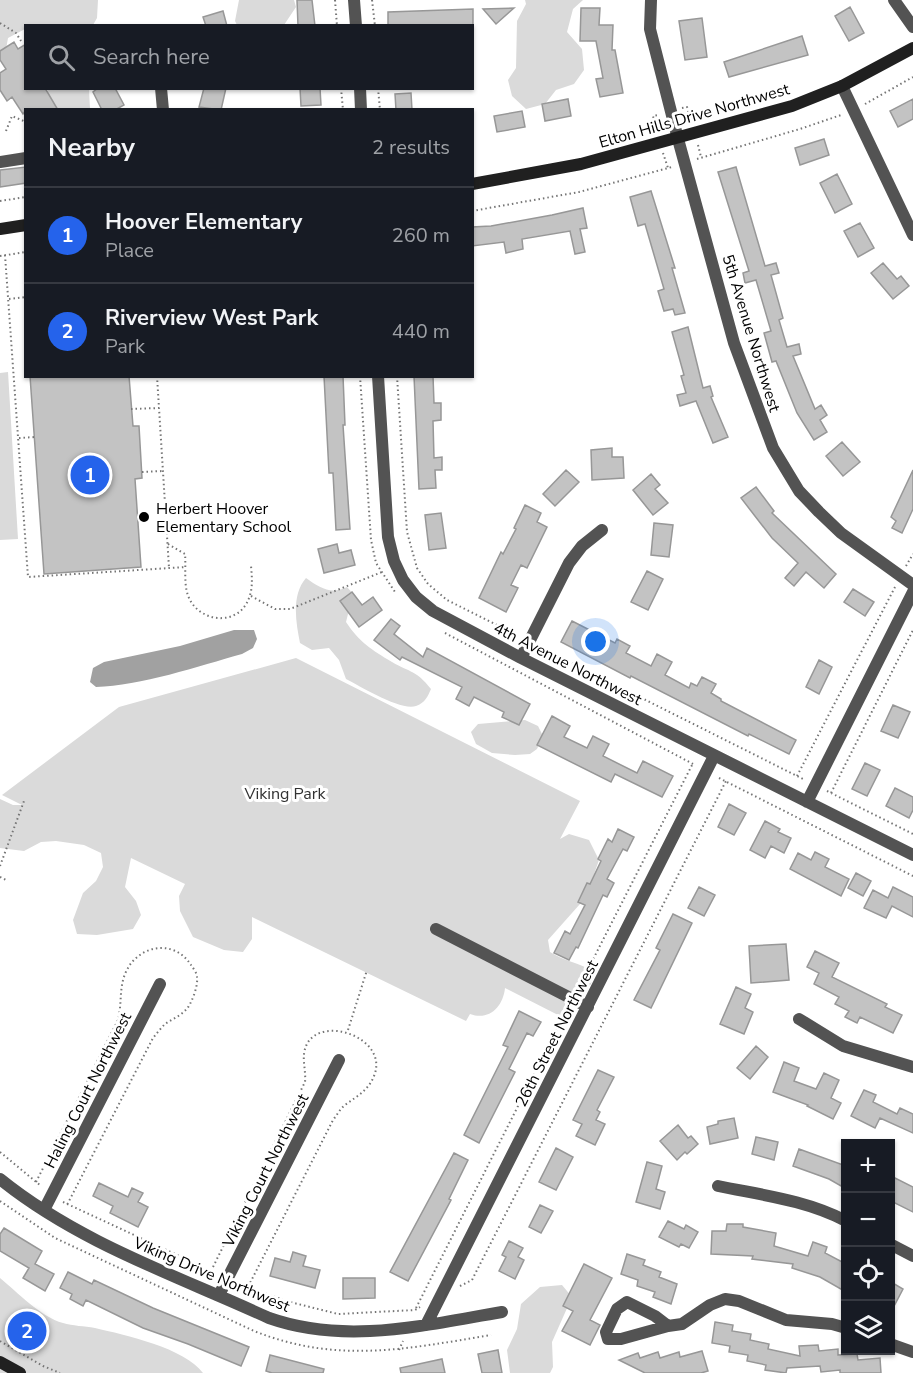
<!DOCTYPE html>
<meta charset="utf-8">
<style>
body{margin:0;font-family:"Nunito Sans",sans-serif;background:#242831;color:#f1f3f6}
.controls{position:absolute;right:18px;bottom:18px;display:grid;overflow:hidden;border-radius:0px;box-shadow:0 2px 4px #0004}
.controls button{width:54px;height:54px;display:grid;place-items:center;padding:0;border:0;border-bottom:2px solid #363941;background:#171b24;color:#f1f3f6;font:30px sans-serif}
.you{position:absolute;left:596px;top:642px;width:21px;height:21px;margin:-15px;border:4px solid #fff;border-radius:50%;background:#1a73e8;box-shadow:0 0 0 9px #1a73e833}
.badge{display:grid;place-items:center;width:39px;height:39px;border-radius:50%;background:#2563eb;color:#fff;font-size:20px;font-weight:700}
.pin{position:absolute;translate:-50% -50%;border:3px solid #fff;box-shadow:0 2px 6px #0006}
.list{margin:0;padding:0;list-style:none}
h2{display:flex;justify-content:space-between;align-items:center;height:78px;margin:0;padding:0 24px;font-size:26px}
h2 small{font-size:20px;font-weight:400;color:#9ea1a6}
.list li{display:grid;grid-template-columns:39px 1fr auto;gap:18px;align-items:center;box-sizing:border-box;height:96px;padding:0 24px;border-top:2px solid #363941}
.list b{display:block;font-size:22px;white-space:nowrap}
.list p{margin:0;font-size:20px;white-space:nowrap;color:#9ea1a6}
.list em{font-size:20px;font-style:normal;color:#9ea1a6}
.icon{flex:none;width:33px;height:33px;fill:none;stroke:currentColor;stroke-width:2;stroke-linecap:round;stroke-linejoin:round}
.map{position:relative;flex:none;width:913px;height:1373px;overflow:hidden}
.search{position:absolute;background:#171b24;box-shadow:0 2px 4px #0004;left:24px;top:24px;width:450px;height:66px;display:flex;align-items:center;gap:15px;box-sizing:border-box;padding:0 21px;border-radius:0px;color:#9ea1a6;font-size:22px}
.panel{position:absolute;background:#171b24;box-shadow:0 2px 4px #0004;left:24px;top:108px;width:450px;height:270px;border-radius:0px}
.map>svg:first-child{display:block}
.green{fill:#dadada}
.water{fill:#a1a1a1}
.building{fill:#c3c3c3;stroke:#979797;stroke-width:1.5}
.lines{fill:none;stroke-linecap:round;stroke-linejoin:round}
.path{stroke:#757575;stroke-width:2;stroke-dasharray:1.5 3;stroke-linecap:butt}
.street{stroke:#535353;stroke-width:12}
.secondary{stroke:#202020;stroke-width:12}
.poi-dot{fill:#000;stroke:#fff;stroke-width:2}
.labels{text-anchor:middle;stroke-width:6;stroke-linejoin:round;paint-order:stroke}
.street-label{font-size:16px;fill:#000;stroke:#fff}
.poi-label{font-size:16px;fill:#000;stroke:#fff;text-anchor:start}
.park-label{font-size:16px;fill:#313131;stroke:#fff}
</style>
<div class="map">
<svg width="913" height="1373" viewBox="0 0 913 1373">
<rect width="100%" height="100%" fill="#fff"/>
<!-- green -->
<path class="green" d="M0 0H98L97 18 93 25 26 26 25 29 8 38 5 55 0 57Z
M239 0H294L296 7 284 25H237L235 21Z
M525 0H583L573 9 567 32 582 49 584 70 574 84 556 90 545 104 526 109 512 96 508 80 516 68 517 21 526 4Z
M48 89H89L90 109H49Z
M8 372 18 539 0 540V373Z
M306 578C320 588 331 595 347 587L355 596 350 606 346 622C359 642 372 650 392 662 411 673 416 670 431 689 428 696 425 703 416 706 400 711 362 687 346 679L339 660 329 648 312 650 300 643C296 623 291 595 306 578Z
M296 658 580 801 560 839 569 834 589 840 599 860 593 877 580 904 548 940 550 952C564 961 580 963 594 972L591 984 584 992 574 990 560 1016 505 988C503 1007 489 1021 470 1014L466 1021 252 917V939L243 952 224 950 193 937 180 911 179 896 185 884 131 858 125 887 136 901 141 915 133 929 97 935 77 934 73 920 83 893 96 881 103 867 101 853 84 845 56 841 41 842 24 851 0 848V799L13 805H22L2 795 119 707Z
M525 720 538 726 543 736 537 749 530 754 515 755 492 753 476 744 471 732 478 724Z
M0 1278C17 1292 41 1317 63 1323 73 1326 84 1326 95 1328 125 1335 185 1348 203 1373H0Z
M562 1285 572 1297 552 1342 553 1367 550 1373H510L507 1350 517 1329 521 1304 540 1287Z"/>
<!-- water -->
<path class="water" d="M234 630H254L257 639 253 648 242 654C199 666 140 686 96 687L90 682 93 668 104 662 180 646Z"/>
<!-- building -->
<path class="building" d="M297 0H312L315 26H298Z
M850 7 864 33 849 41 835 16Z
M514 8 496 24 483 9Z
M581 8H600L599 25H613L612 50H615L623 93 600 97 596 79 603 78 596 41H580Z
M473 9V26H388V12Z
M223 11 227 26H206L203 17Z
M702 18 707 57 685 60 679 21Z
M802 36 808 55 729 77 724 62Z
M14 42 18 49 26 44V88H45L58 110H26L23 114 12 97 7 101 0 90V73L6 69 0 60V51Z
M98 88H115L124 105 115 110H102L93 92Z
M204 88H226L221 110 199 107Z
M300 88H320L321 105 301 106Z
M411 93 412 110H396L395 94Z
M568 99 571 116 545 121 542 104Z
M913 99V119L898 127 890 111Z
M522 111 525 127 497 132 494 116Z
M824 139 829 155 800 165 795 148Z
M26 167V183L0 187V170Z
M736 167 765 266 776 263 779 273 771 275 783 318 779 320 787 347 799 344 801 354 793 356 815 409 821 405 827 415 820 420 827 432 814 440 797 413 776 361 772 362 764 333 771 331 756 280 745 283 743 273 749 271 718 172Z
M837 174 852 204 835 213 820 183Z
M651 191 675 268H672L685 313 675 315 673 309 664 311 658 291 664 289 645 224 638 226 630 197Z
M583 208 587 228 580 229 585 252 575 254 570 231 522 239 523 249 506 253 504 242 472 246V227L491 226 552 215Z
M860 223 874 248 858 257 844 231Z
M883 263 897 279 901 276 909 286 893 299 871 273Z
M688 327 703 388 710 386 713 396 711 397 728 437 713 443 696 401 680 406 677 395 686 393 681 376 684 375 672 332Z
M30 376H129L133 426H139L142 478 135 479 141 567 44 574Z
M324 376H343L345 425H343L350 529 336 530 333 473H329Z
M414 376H433L434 403H441V420L433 421 434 458 442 457V470H435L436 488 419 489Z
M842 442 860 462 843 476 826 456Z
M612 448V457H623L624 478 592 480 591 450Z
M566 470 579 482 555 506 543 494Z
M913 470V509L902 533 892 528 896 521 891 517Z
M651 474 660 485 655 489 668 503 653 515 633 490Z
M756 487 774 511 772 513 836 574 824 588 806 572 794 586 785 578 798 563 772 538 741 498Z
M525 505 541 513 537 522 547 527 527 568 521 565 511 585 518 588 506 612 479 598 501 552 503 554 516 529 514 528Z
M441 513 446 548 429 550 425 515Z
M654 523 673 525 669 557 651 555Z
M337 544 339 553 351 550 355 565 324 573 318 549Z
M647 571 663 579 648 610 631 602Z
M853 589 874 602 865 616 844 602Z
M352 592 362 605 373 597 382 610 359 627 340 601Z
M391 619 400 626 394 634 423 657 427 648 530 704 519 725 502 717 504 712 474 697 469 706 456 699 462 687 402 657 400 660 374 640Z
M572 621 615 643 617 639 630 646 626 653 651 666 657 654 672 662 665 675 689 688 691 683 697 686 702 677 716 684 711 693 721 699V701L796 740 789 754 749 734 748 736 631 676 630 678 561 642Z
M819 660 832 667 819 694 806 687Z
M893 705 910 712 898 738 881 731Z
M552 716 570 726 564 737 587 748 593 736 609 744 603 756 637 773 643 761 673 776 662 797 615 774 611 782 537 745Z
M865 763 880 770 867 796 852 789Z
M895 788 913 797V810L909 818 886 806Z
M729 804 746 813 734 835 718 827Z
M765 821 780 829 778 832 791 838 784 853 771 846 765 858 750 850Z
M618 829 634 837 627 851 623 849 607 879 614 883 607 897 603 895 578 948 576 947 569 960 554 953 565 931 570 934 585 905 578 902 587 883 590 884 601 861 598 859 608 839 612 842Z
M815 852 829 859 825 867 849 879 841 896 790 869 798 853 811 860Z
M856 873 871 881 863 896 848 888Z
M699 887 715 895 704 916 688 908Z
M893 887 913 897V917L892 906 886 918 864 908 873 890 888 898Z
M673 914 692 923 651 1008 634 1000 660 950 656 948Z
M786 944 789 980 751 983 749 946Z
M815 951 839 963 832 977 887 1004 885 1007 902 1015 893 1033 860 1017 857 1023 845 1017 849 1011 835 1004 839 997 814 984 819 973 807 967Z
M736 987 751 994 745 1008 753 1012 744 1034 720 1024Z
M519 1011 541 1022 533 1036 527 1033 509 1069 515 1072 479 1143 464 1135 508 1047 503 1045Z
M756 1046 768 1057 750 1079 737 1068Z
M784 1062 799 1068 794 1081 816 1089 824 1073 839 1080 831 1098 841 1103 833 1119 807 1106 808 1105 773 1092Z
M598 1070 614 1077 597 1110 600 1112 596 1120 605 1124 595 1145 576 1136 582 1124 573 1120Z
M864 1090 876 1095 873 1102 897 1114 900 1108 913 1114V1133L880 1118 875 1128 851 1116Z
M734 1118 738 1138 710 1144 707 1127 718 1124V1121Z
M678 1125 688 1138 691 1136 698 1144 687 1154 685 1152 677 1160 660 1141Z
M756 1137 778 1142 774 1160 752 1154Z
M556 1148 573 1157 556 1190 539 1182Z
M799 1149 846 1166V1176L841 1186 829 1179 793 1166Z
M454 1153 468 1160 449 1199 451 1200 408 1281 390 1272Z
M647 1162 662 1166 656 1189 665 1192 660 1209 636 1202Z
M891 1176 913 1187V1212L891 1201Z
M99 1183 128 1197 132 1188 143 1193 138 1202 148 1207 138 1227 110 1213 113 1206 93 1196Z
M540 1205 553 1211 541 1233 529 1227Z
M668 1221 684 1229 686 1225 698 1232 689 1248 681 1244 679 1247 659 1237Z
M727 1224H743V1227L776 1233 774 1246 808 1256 813 1242 827 1247 825 1253 846 1264V1292L820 1277 792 1268 793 1264 752 1259 753 1256 711 1254 712 1231H726Z
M4 1228 42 1251 35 1264 54 1274 45 1291 23 1278 29 1268 0 1251V1234Z
M509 1241 523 1248 518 1257 524 1260 515 1279 499 1271 506 1257 502 1255Z
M293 1252 306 1256 303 1266 320 1270 315 1288 270 1276 275 1258 290 1262Z
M627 1254 645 1260 643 1265 661 1272 659 1277 677 1284 671 1304 653 1297 655 1292 637 1286 638 1280 621 1274Z
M584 1264 612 1278 590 1320 600 1325 590 1345 562 1331 573 1311 563 1306Z
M68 1272 92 1284 94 1280 153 1308 249 1347 241 1366 188 1344 143 1328 86 1300 83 1306 70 1299 72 1294 60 1288Z
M343 1278H375V1298L343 1299Z
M891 1282 903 1289 891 1312Z
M715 1322 733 1325 732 1331 751 1334 750 1340 769 1344 768 1349 800 1356 799 1346 818 1345 819 1351 838 1349V1355L857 1354 858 1360 880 1358 881 1373H840V1370L821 1372 820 1366 787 1368 786 1373 765 1370 766 1365 747 1361 748 1355 729 1352 730 1346 712 1343Z
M498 1350 502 1373H482L478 1354Z
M702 1351 708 1371 701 1373H645L619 1360 638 1353 640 1358 658 1352 660 1358 679 1352 680 1357Z
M270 1355 324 1369 323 1373H272L266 1371Z
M442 1359 445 1373H401L400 1368Z"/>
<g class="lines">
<!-- path -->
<path class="path" d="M335 0 337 26
M372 0 375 26
M0 23 16 33 21 41
M341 88 343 110
M378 88 380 110
M865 104 913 77
M682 108 687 107 691 120
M6 131 12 116 26 122
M657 131 653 116 659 115
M698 145 701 157
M663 153 668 168
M697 159 800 129 841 115
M0 201 26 197
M472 211 579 192 672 167
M5 255 28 577 186 567
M0 256 26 252
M9 299 26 297
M157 376 169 568
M360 376 371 540 376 563 395 592
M397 376 407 532 417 568 428 584 447 600 519 636
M131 409 159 408
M19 438 35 437
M142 472 163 471
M168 544 185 554C186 566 184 581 187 592 194 622 238 629 249 598 253 588 252 577 251 566
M906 566 913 554
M251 596 275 609H290L382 572
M445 633 695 765
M540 647 803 779
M797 776 895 587
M719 778 913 876
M827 791 913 834
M831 793 913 630
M0 866 24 801
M0 877 6 880
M579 987 692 765
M348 1030 367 970
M0 1152 41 1186
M36 1182 118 1020C122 1005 119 989 125 974 136 946 173 937 191 965 193 968 197 973 197 977 198 985 194 996 190 1004 185 1014 174 1018 165 1024 161 1028 157 1033 153 1038L67 1205
M0 1201 55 1238 254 1331C337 1364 406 1349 491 1335
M63 1202 216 1273
M211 1271 305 1082C306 1073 303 1062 304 1054 309 1010 391 1035 374 1076 368 1091 357 1096 345 1105 340 1109 337 1115 333 1120L248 1287
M240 1284 286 1301 338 1314 415 1310 420 1307
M460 1286 472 1280 726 781
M416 1308 566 1011
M0 1341 43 1366 60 1373
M399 1350 403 1341"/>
<!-- street -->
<path class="street" d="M354 0 356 26
M651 0 650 29 678 139 734 343 773 448 799 491 819 512 841 533 913 585
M894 0 913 27
M842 86 913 235
M161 88 163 110
M360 88 361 110
M0 162 26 158
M378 376 388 537 394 561 403 580 416 597 433 611 521 658 913 855
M521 658 569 563 582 546 602 530
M807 802 913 592
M436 929 588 1007
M799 1019 843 1046 913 1067
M0 1179C79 1243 178 1276 269 1318 346 1345 424 1325 502 1312
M718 1186C761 1195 806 1200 846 1221
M44 1210 160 984
M890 1244 913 1256
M219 1295 339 1060
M426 1325 714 756
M668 1326 655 1316 627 1302 617 1309 606 1332 608 1339H621L668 1326 682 1324 710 1305 725 1299 739 1301 786 1320 832 1324 846 1328
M890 1344 913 1352"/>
<!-- secondary -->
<path class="secondary" d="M472 184 581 164 792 106 842 86 913 48
M0 229 26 225
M0 1362 20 1373"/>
</g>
<!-- markers -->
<circle class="poi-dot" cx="144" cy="517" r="6"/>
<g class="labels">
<!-- street labels -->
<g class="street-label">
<text transform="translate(694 115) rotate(-16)" y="6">Elton Hills Drive Northwest</text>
<text transform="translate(752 333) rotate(73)" y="6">5th Avenue Northwest</text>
<text transform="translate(568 663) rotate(27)" y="6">4th Avenue Northwest</text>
<text transform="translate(556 1033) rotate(-63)" y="6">26th Street Northwest</text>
<text transform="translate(87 1090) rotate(-63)" y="6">Haling Court Northwest</text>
<text transform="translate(265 1170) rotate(-63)" y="6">Viking Court Northwest</text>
<text transform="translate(212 1274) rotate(23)" y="6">Viking Drive Northwest</text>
</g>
<!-- poi labels -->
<g class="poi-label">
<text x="156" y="514">Herbert Hoover<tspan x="156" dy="18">Elementary School</tspan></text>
</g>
<!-- park labels -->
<g class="park-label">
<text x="285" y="799">Viking Park</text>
</g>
</g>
</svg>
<div class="controls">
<button>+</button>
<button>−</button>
<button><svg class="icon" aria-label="locate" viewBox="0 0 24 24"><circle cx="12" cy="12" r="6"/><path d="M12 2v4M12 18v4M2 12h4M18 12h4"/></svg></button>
<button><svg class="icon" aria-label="layers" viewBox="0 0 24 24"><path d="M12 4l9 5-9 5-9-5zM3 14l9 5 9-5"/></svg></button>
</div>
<div class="you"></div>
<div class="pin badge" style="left:90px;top:475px">1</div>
<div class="pin badge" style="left:27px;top:1331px">2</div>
<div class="search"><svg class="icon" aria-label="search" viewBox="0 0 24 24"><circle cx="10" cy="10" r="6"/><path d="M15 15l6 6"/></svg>Search here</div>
<section class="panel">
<h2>Nearby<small>2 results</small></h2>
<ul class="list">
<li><span class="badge">1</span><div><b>Hoover Elementary</b><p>Place</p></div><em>260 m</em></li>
<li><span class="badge">2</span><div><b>Riverview West Park</b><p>Park</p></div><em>440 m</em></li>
</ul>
</section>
</div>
